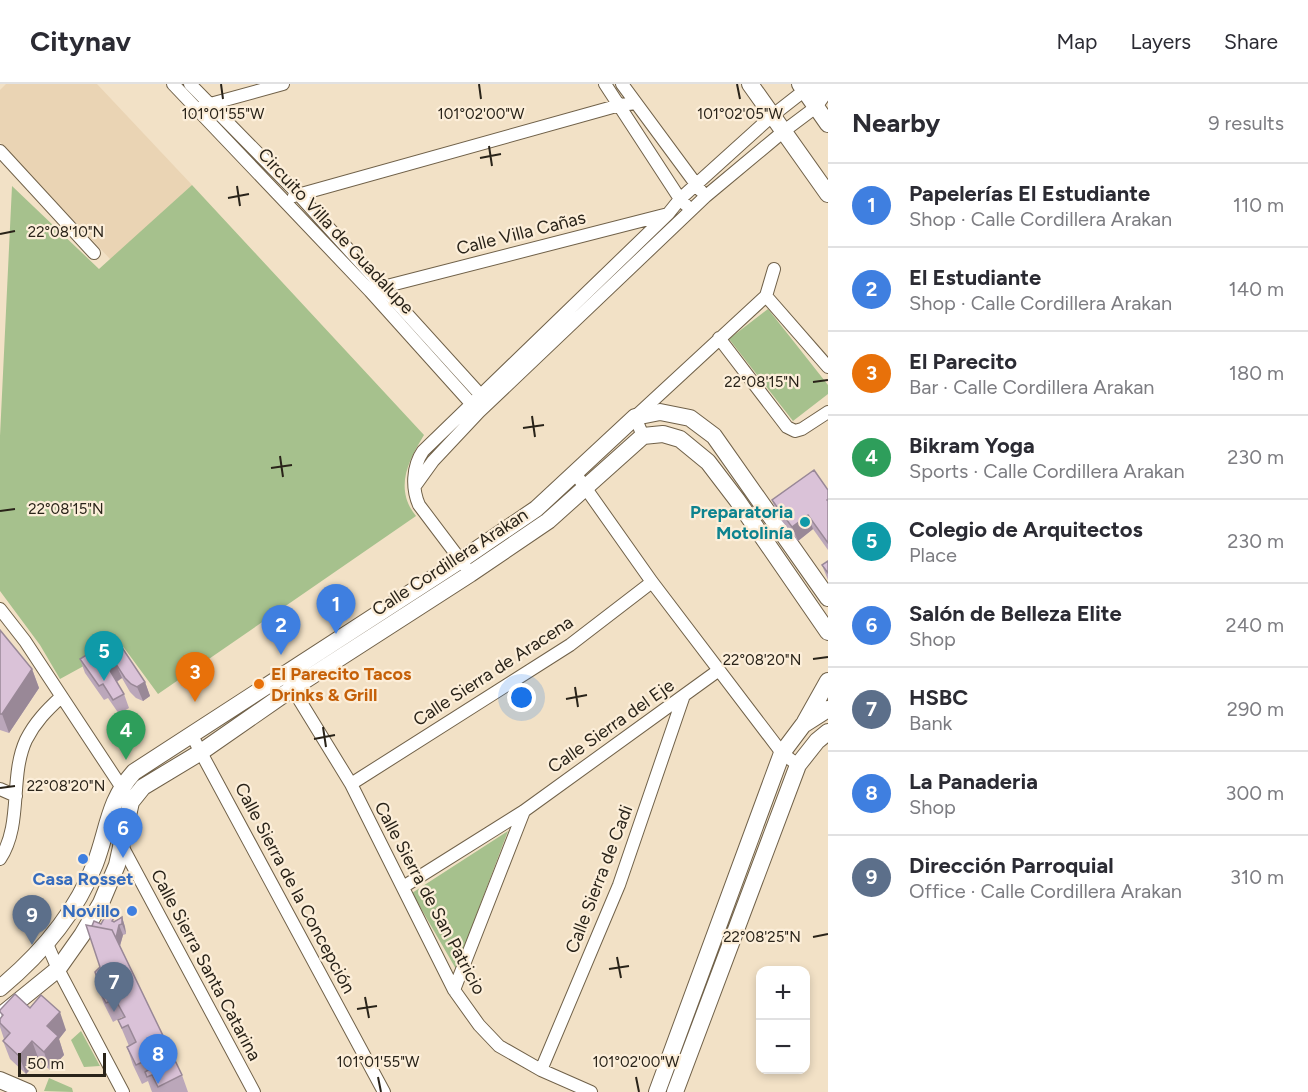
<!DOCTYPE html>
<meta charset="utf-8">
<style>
body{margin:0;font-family:Figtree,sans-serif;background:#f2f2f3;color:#2b2b33}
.controls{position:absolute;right:18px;bottom:18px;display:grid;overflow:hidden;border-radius:12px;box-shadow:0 3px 9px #0003}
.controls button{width:54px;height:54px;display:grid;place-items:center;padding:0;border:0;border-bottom:2px solid #e1e1e2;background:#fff;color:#2b2b33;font:30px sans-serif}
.scale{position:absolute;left:18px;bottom:15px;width:88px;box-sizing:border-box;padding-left:6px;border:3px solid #292319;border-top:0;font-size:16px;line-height:21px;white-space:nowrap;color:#292319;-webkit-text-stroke:4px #fceed9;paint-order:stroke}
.you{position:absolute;left:522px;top:614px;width:21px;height:21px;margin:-15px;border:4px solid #fff;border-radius:50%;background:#1a73e8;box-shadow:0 0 0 9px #1a73e833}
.badge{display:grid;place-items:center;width:39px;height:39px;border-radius:50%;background:#0b8043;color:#fff;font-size:20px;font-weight:700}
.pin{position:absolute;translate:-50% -50px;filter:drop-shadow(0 2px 3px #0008)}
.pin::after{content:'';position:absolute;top:32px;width:21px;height:18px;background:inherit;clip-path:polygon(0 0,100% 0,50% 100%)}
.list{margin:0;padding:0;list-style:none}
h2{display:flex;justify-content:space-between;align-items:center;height:78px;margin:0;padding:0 24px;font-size:26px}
h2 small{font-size:20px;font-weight:400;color:#7c7c81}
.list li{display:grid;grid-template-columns:39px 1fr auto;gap:18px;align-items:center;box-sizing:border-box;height:84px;padding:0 24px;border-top:2px solid #e1e1e2}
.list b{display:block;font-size:22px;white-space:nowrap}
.list p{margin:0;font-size:20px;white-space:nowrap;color:#7c7c81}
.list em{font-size:20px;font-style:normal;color:#7c7c81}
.map{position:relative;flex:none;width:828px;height:1008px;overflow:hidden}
header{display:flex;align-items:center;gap:36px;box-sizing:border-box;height:84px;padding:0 30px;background:#fff;border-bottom:2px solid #e1e1e2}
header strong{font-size:28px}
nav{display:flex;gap:33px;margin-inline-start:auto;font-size:21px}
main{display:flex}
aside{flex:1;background:#fff}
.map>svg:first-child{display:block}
.built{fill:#ead4b4}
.green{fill:#a6c18d}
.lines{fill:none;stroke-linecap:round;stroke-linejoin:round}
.street-casing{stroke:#706149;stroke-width:14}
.secondary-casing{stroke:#706149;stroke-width:18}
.street{stroke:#fff;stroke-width:12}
.secondary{stroke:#fff;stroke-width:16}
.wall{fill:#bba7ba}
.shaded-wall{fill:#998897}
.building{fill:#dac2d8;stroke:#998897;stroke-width:1.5}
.ticks{fill:none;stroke:#292319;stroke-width:2}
.culture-dot{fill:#0f9aa8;stroke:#fceed9;stroke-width:2}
.food-dot{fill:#e8710a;stroke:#fceed9;stroke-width:2}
.shop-dot{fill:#3f7fe0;stroke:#fceed9;stroke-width:2}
.labels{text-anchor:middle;stroke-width:4.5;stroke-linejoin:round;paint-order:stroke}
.street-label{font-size:18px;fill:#292319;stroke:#fceed9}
.culture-label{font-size:18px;font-weight:bold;fill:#0d838f;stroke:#fceed9;text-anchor:end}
.food-label{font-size:18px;font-weight:bold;fill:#c56008;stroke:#fceed9;text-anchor:start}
.shop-label{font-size:18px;font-weight:bold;fill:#366cbe;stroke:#fceed9}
.ticks-label{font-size:15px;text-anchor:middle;fill:#292319;stroke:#fceed9;stroke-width:4.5;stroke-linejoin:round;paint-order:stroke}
</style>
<header>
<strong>Citynav</strong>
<nav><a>Map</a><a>Layers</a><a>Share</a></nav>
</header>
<main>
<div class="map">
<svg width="828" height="1008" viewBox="0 0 828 1008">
<rect width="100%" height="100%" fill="#f2e1c6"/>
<!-- built -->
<path class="built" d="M6 0H97L192 101 111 176 0 58V6Z"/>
<!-- green -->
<path class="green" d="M192 101 424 351C408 377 394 405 416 432L158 610 122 561 60 595 40 561 0 507V352L12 102 99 185Z
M768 225 828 301V310L793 337 729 255Z
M508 747 456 885 412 809Z
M81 947 100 982 84 983 71 956Z
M49 994 72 1004 73 1008 44 1007Z"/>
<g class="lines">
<defs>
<path id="street" d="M173 0 370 207 477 326
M190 0 299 111 486 317
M605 0 680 115 686 121
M622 0 701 107
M203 22 283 0
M0 67 94 169
M294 112 620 21 636 19
M774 185 766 212 828 283
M379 204 668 130
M719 254 787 343 795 347 802 345 828 328
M643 352 635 333 766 212
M575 389 652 498 782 669 798 681
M415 402 433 377 479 328 706 112 784 47 816 23 828 6
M465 482 419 421C412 405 412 383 423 367L668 130 680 115 773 31 805 6H828
M0 525 25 557 126 710
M289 599 351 700 454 906 479 941 499 962 541 986 591 1008
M191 650 384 1008
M351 700 570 561 652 498
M0 705 16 712
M107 741 121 760 254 1008
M0 775C23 740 9 693 26 656 35 638 47 626 61 613
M403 803 524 727 719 586
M47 860 58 885 123 1008
M454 906 524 727
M541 986 619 801 683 614"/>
<path id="secondary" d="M750 0 828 110
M800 0 828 40
M805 638 828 597
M0 904C41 870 75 831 95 780 108 746 108 717 134 688L461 476 536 425 635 333 660 328 690 334 714 352 828 514
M0 932 58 885 82 851 101 819 117 781 131 718 143 703 201 668 293 604 470 490 548 437 643 352 663 350 680 355 708 378 737 416 828 548
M0 996 28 1008
M657 1008 782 669 803 641 828 625
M675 1008 798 681 817 657 828 648"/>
</defs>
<!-- street casing -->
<use href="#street" class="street-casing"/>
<!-- secondary casing -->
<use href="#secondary" class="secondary-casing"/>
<!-- street -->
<use href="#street" class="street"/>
<!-- secondary -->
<use href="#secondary" class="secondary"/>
</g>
<!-- wall -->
<path class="wall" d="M828 406V466L813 445 798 457 777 431 772 416Z
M828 477V496L822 481Z
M0 546 32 585 39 604 9 649 0 646Z
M115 553 145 598 150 612 143 617 136 614 130 608 122 594 117 598 124 610 129 624 119 630 108 614 104 616 85 589 80 575Z
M122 833 125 843 126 850 123 851 120 862 182 991 188 1008H152L148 997 142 1000 133 981 127 963 129 962 118 936 123 934 122 933 113 938 104 920 97 902 99 901 95 888 100 883 92 842 115 838Z
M0 926 66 946 59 955 64 971 50 986 39 976 26 990 10 975 3 957 4 955 0 943V935L2 933Z"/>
<!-- shaded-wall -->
<path class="shaded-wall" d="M808 431 813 445 798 457 792 443Z
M116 580 122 594 114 599 109 585Z
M32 585 39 604 9 649 2 630Z
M145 598 150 612 143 617 137 603Z
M122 833 125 843 126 850 122 840Z
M119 841 123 851 119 865 116 856Z
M60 928 66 946 59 955 64 971 50 986 44 968 47 942Z
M32 957 39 976 26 990 19 972Z"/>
<!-- building -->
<path class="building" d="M814 386 828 406V415L827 416 828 417V459L808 431 792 443 772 416Z
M828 477V489L822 481Z
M0 546 32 585 2 630H0Z
M115 553 145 598 137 603 131 600 125 594 116 580 109 585 124 610 113 616 103 600 99 602 80 575Z
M106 831 114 834 112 837 114 838 122 833V840L119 841 116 854 112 846 92 842 94 837 101 840Z
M86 841 112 846 182 991 158 1003 152 991 147 993 145 988 150 985 145 977 136 981 127 963 136 958 128 941 122 944 118 936 125 933 115 915 106 919 97 902 107 897 104 891 97 894 95 888 100 883Z
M15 910 30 924 41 911 60 928 47 942 58 952 44 968 32 957 19 972 3 957 10 949 0 939V935L3 931 0 928V926Z"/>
<!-- ticks -->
<path class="ticks" d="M221 0 223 15M479 0 481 15M737 0 740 15M489 62 492 82M480 74 501 70M237 102 240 122M228 114 249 110M0 150 15 147M813 298 828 296M532 332 535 353M523 344 544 341M280 372 283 393M271 384 292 381M0 427 15 425M813 575 828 573M575 603 578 623M566 615 587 611M323 643 326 663M314 655 335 651M0 704 15 702M813 853 828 850M617 873 621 894M609 885 629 882M365 913 369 934M357 925 377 922M378 993 381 1008M636 993 639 1008"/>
<!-- markers -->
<circle class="culture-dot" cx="805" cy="438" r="6"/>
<circle class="food-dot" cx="259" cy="600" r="6"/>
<g class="shop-dot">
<circle cx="83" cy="775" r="6"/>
<circle cx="132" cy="827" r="6"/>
</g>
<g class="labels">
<!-- street labels -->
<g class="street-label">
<text transform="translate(336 147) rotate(47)" y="6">Circuito Villa de Guadalupe</text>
<text transform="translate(521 149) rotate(-14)" y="6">Calle Villa Cañas</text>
<text transform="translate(450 478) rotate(-33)" y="6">Calle Cordillera Arakan</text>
<text transform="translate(493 587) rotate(-33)" y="6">Calle Sierra de Aracena</text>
<text transform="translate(611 642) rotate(-35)" y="6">Calle Sierra del Eje</text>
<text transform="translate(599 795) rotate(-69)" y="6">Calle Sierra de Cadi</text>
<text transform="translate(295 804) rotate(62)" y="6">Calle Sierra de la Concepción</text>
<text transform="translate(430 814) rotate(62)" y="6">Calle Sierra de San Patricio</text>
<text transform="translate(206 881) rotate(62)" y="6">Calle Sierra Santa Catarina</text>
</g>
<!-- culture labels -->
<g class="culture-label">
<text x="793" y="434">Preparatoria<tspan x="793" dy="21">Motolinía</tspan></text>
</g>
<!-- food labels -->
<g class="food-label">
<text x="271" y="596">El Parecito Tacos<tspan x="271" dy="21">Drinks &amp; Grill</tspan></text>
</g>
<!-- shop labels -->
<g class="shop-label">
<text x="83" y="801">Casa Rosset</text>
<text x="120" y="833" text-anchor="end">Novillo</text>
</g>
</g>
<g class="ticks-label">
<text x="740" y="35">101°02'05"W</text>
<text x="223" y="35">101°01'55"W</text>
<text x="481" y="35">101°02'00"W</text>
<text x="66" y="153">22°08'10"N</text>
<text x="762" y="303">22°08'15"N</text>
<text x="66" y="430">22°08'15"N</text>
<text x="762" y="581">22°08'20"N</text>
<text x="66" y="707">22°08'20"N</text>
<text x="762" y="858">22°08'25"N</text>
<text x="378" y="983">101°01'55"W</text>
<text x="636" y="983">101°02'00"W</text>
</g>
</svg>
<div class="controls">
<button>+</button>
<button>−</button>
</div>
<div class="scale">50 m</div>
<div class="you"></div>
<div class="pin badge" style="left:336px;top:550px;background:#3f7fe0">1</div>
<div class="pin badge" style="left:281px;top:571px;background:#3f7fe0">2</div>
<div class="pin badge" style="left:195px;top:618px;background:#e8710a">3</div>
<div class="pin badge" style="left:126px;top:676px;background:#2e9e5b">4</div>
<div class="pin badge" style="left:104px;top:597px;background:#0f9aa8">5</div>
<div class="pin badge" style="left:123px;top:774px;background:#3f7fe0">6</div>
<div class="pin badge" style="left:114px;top:928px;background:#5c6f8a">7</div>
<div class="pin badge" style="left:158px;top:1000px;background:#3f7fe0">8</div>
<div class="pin badge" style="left:32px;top:861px;background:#5c6f8a">9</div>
</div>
<aside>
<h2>Nearby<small>9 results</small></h2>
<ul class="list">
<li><span class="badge" style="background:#3f7fe0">1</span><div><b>Papelerías El Estudiante</b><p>Shop · Calle Cordillera Arakan</p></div><em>110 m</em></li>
<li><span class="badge" style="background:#3f7fe0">2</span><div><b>El Estudiante</b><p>Shop · Calle Cordillera Arakan</p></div><em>140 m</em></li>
<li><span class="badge" style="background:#e8710a">3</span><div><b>El Parecito</b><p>Bar · Calle Cordillera Arakan</p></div><em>180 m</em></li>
<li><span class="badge" style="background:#2e9e5b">4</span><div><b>Bikram Yoga</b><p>Sports · Calle Cordillera Arakan</p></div><em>230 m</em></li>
<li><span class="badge" style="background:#0f9aa8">5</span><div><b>Colegio de Arquitectos</b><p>Place</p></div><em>230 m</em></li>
<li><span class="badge" style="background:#3f7fe0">6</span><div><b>Salón de Belleza Elite</b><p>Shop</p></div><em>240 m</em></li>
<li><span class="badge" style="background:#5c6f8a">7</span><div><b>HSBC</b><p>Bank</p></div><em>290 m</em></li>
<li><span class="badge" style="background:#3f7fe0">8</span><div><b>La Panaderia</b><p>Shop</p></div><em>300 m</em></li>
<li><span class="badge" style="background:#5c6f8a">9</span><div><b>Dirección Parroquial</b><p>Office · Calle Cordillera Arakan</p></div><em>310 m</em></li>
</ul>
</aside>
</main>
